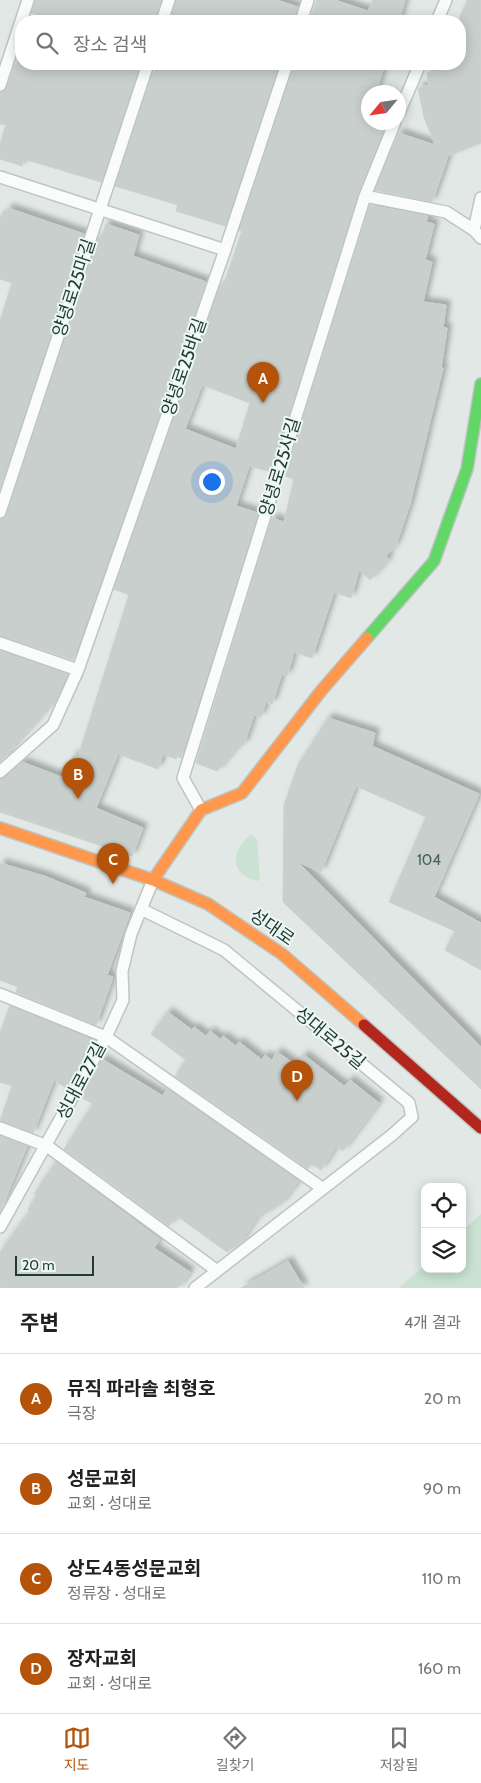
<!DOCTYPE html>
<html lang="ko">
<meta charset="utf-8">
<style>
body{margin:0;font-family:Cabin,"Noto Sans KR",sans-serif;background:#f2f2f2;color:#202124}
.controls{position:absolute;right:15px;bottom:15px;display:grid;overflow:hidden;border-radius:10px;box-shadow:0 2px 12px #0003}
.controls button{width:45px;height:45px;display:grid;place-items:center;padding:0;border:0;border-bottom:1px solid #e0e0e0;background:#fff;color:#202124;font:25px sans-serif}
.compass{position:absolute;left:361px;top:85px;width:45px;height:45px;border-radius:50%;background:#fff;box-shadow:0 2px 12px #0003;rotate:241deg}
.scale{position:absolute;left:15px;bottom:12px;width:79px;box-sizing:border-box;padding-left:5px;border:2px solid #1e3b34;border-top:0;font-size:14px;line-height:18px;white-space:nowrap;color:#1e3b34;-webkit-text-stroke:4px #eef7f3;paint-order:stroke}
.you{position:absolute;left:211px;top:481px;width:18px;height:18px;margin:-12px;border:4px solid #fff;border-radius:50%;background:#1a73e8;box-shadow:0 0 0 8px #1a73e833}
.badge{display:grid;place-items:center;width:32px;height:32px;border-radius:50%;background:#b45309;color:#fff;font-size:16px;font-weight:700}
.pin{position:absolute;translate:-50% -41px;filter:drop-shadow(0 1px 2px #0008)}
.pin::after{content:'';position:absolute;top:26px;width:18px;height:15px;background:inherit;clip-path:polygon(0 0,100% 0,50% 100%)}
.list{margin:0;padding:0;list-style:none}
h2{display:flex;justify-content:space-between;align-items:center;height:65px;margin:0;padding:0 20px;font-size:21px}
h2 small{font-size:16px;font-weight:400;color:#757577}
.list li{display:grid;grid-template-columns:32px 1fr auto;gap:15px;align-items:center;box-sizing:border-box;height:90px;padding:0 20px;border-top:1px solid #e0e0e0}
.list b{display:block;font-size:19px;white-space:nowrap}
.list p{margin:0;font-size:16px;white-space:nowrap;color:#757577}
.list em{font-size:16px;font-style:normal;color:#757577}
.icon{flex:none;width:28px;height:28px;fill:none;stroke:currentColor;stroke-width:2;stroke-linecap:round;stroke-linejoin:round}
.map{position:relative;flex:none;width:481px;height:1288px;overflow:hidden}
.search{position:absolute;background:#fff;box-shadow:0 2px 12px #0003;left:15px;right:15px;top:15px;height:55px;display:flex;align-items:center;gap:12px;box-sizing:border-box;padding:0 18px;border-radius:20px;color:#757577;font-size:19px}
.sheet{height:425px;background:#fff}
nav{display:flex;justify-content:space-around;align-items:center;box-sizing:border-box;height:70px;border-top:1px solid #e0e0e0;background:#fff;font-size:14px;color:#757577}
nav a{display:grid;justify-items:center;gap:2px}
nav .on{color:#b45309}
.map>svg:first-child{display:block}
.green{fill:#c9e2d1}
.building{fill:#c8cfcc;stroke:#cad1ce;fill-rule:evenodd;filter:url(#shadow)}
.lines{fill:none;stroke-linecap:round;stroke-linejoin:round}
.lane-casing{stroke:#bec5c2;stroke-width:14}
.fast-casing{stroke:#bdc5c2;stroke-width:14}
.slow-casing{stroke:#bdc5c2;stroke-width:14}
.jam-casing{stroke:#bdc5c2;stroke-width:14}
.lane{stroke:#fafcfb;stroke-width:11}
.fast{stroke:#63d668;stroke-width:11}
.slow{stroke:#ff974d;stroke-width:11}
.jam{stroke:#b3261e;stroke-width:11}
.labels{text-anchor:middle;stroke-width:4;stroke-linejoin:round;paint-order:stroke}
.number-label{font-size:15px;fill:#49615b}
.street-label{font-size:18px;fill:#1e3b34;stroke:#eef7f3}
</style>
<div class="map">
<svg width="481" height="1288" viewBox="0 0 481 1288">
<defs>
<filter id="shadow"><feDropShadow dx="4.5" dy="-4.5" stdDeviation="2.5" flood-color="#0004"/></filter>
</defs>
<rect width="100%" height="100%" fill="#e1e8e5"/>
<!-- green -->
<path class="green" d="M251 834 257 839 260 879 258 881C228 874 231 851 251 834Z
M481 1214V1288H399L425 1265V1269H462V1231Z"/>
<!-- building -->
<path class="building" d="M35 0H161L155 21H56L31 13Z
M176 0H277L298 7 294 21H170Z
M317 0H335L368 11 373 0H405L399 21H309Z
M468 0H481V143L448 156 432 202 375 190 399 133 435 145 424 117 418 88 429 85 427 73 460 65V16Z
M15 64H125L139 68 101 182 24 159 22 166 0 159V144L6 125 0 124V92L7 88Z
M160 64H279L225 226 176 211 178 205 115 186 153 72 157 73Z
M294 64H372L384 67 376 92H368L367 122 384 128 358 194 271 472 249 466 236 506 258 513 181 758 177 756 176 759 163 754 158 769 118 754 96 808 143 828 132 856 0 812V779L22 762 64 778 74 755 78 757 129 595 114 589 220 286 223 287 242 231 239 230ZM202 385 250 403 236 449 185 429Z
M370 205 428 216 426 222 434 224 425 260 432 262 423 302 446 305 443 328H447L441 368H443L410 504 396 545 386 556 389 559 370 580 359 570 351 598 334 592 312 658 294 652 287 676 282 674 272 704 266 702 261 717 254 715 244 745 240 744 217 771 196 763 272 518 284 522 294 479 285 476Z
M8 208 84 234 0 488V321L12 283 0 279V215L5 217Z
M106 224 139 235 133 256 206 282 73 660 0 636V519L7 514 98 238 101 239Z
M0 651 68 674 54 704 52 703 0 762Z
M328 718 375 733 372 746 479 794 434 897 481 923V970L445 950 455 931 389 902 426 817 356 786 321 872 298 862 481 1047V1089L283 902 284 805 298 765Z
M0 863 44 876 86 893 84 897 130 913 107 975 113 977 96 1025 16 992 18 987 0 980Z
M10 1006 90 1039 86 1050 89 1051 68 1089 54 1080 33 1133 0 1121 12 1086 0 1082V1033Z
M168 1012 192 1030 194 1027 206 1036 210 1031 220 1039 223 1036 236 1046 239 1042 262 1060 265 1055 272 1060 277 1052 296 1065 304 1055 344 1086 350 1080 379 1103 343 1151 336 1147 321 1170 312 1164 308 1169 175 1076 186 1060 151 1034Z
M102 1059 163 1096 167 1089 299 1181 281 1204 256 1219 240 1243 227 1252 177 1216 169 1226 64 1149 93 1104 81 1097Z
M0 1136 27 1146 0 1212Z
M56 1162 160 1239 154 1248 190 1272 181 1285 176 1288H0V1252L30 1211 28 1209 37 1195 34 1194Z
M288 1261 304 1288H241Z"/>
<g class="lines">
<defs>
<path id="lane" d="M162 21 169 0
M301 21 308 0
M437 21 446 0
M0 85 28 0
M398 115 420 64
M0 177 225 250
M365 196 446 212 474 230 481 238
M474 230 481 198
M0 512 148 64
M0 643 78 670 53 725 0 772
M78 670 225 250 287 64
M201 810 183 778 365 196 395 122
M153 880 131 934 122 971 123 1000 106 1037 322 1188
M141 909 224 950 409 1103 412 1117 392 1135 195 1288
M0 994 106 1037 0 1227
M0 1128 47 1146 216 1270"/>
<path id="fast" d="M367 638 434 561 467 469 481 384"/>
<path id="slow" d="M0 828 153 880 208 904 282 954 364 1025
M153 880 201 810 242 793 321 691 367 638"/>
<path id="jam" d="M364 1025 481 1128"/>
</defs>
<!-- lane casing -->
<use href="#lane" class="lane-casing"/>
<!-- fast casing -->
<use href="#fast" class="fast-casing"/>
<!-- slow casing -->
<use href="#slow" class="slow-casing"/>
<!-- jam casing -->
<use href="#jam" class="jam-casing"/>
<!-- lane -->
<use href="#lane" class="lane"/>
<!-- fast -->
<use href="#fast" class="fast"/>
<!-- slow -->
<use href="#slow" class="slow"/>
<!-- jam -->
<use href="#jam" class="jam"/>
</g>
<g class="labels">
<!-- number labels -->
<g class="number-label">
<text x="429" y="865">104</text>
</g>
<!-- street labels -->
<g class="street-label">
<text transform="translate(74 288) rotate(-72)" y="6">양녕로25마길</text>
<text transform="translate(184 367) rotate(-71)" y="6">양녕로25바길</text>
<text transform="translate(280 467) rotate(-73)" y="6">양녕로25사길</text>
<text transform="translate(272 927) rotate(35)" y="6">성대로</text>
<text transform="translate(330 1038) rotate(40)" y="6">성대로25길</text>
<text transform="translate(81 1081) rotate(-62)" y="6">성대로27길</text>
</g>
</g>
</svg>
<div class="controls">
<button><svg class="icon" aria-label="locate" viewBox="0 0 24 24"><circle cx="12" cy="12" r="6"/><path d="M12 2v4M12 18v4M2 12h4M18 12h4"/></svg></button>
<button><svg class="icon" aria-label="layers" viewBox="0 0 24 24"><path d="M12 4l9 5-9 5-9-5zM3 14l9 5 9-5"/></svg></button>
</div>
<svg class="compass" viewBox="-18 -18 36 36"><path d="M0-13l5 13h-10z" fill="#e53935"/><path d="M0 13l5-13h-10z" fill="#757577"/></svg>
<div class="scale">20 m</div>
<div class="you"></div>
<div class="pin badge" style="left:263px;top:403px">A</div>
<div class="pin badge" style="left:78px;top:799px">B</div>
<div class="pin badge" style="left:113px;top:884px">C</div>
<div class="pin badge" style="left:297px;top:1101px">D</div>
<div class="search"><svg class="icon" aria-label="search" viewBox="0 0 24 24"><circle cx="10" cy="10" r="6"/><path d="M15 15l6 6"/></svg>장소 검색</div>
</div>
<section class="sheet">
<h2>주변<small>4개 결과</small></h2>
<ul class="list">
<li><span class="badge">A</span><div><b>뮤직 파라솔 최형호</b><p>극장</p></div><em>20 m</em></li>
<li><span class="badge">B</span><div><b>성문교회</b><p>교회 · 성대로</p></div><em>90 m</em></li>
<li><span class="badge">C</span><div><b>상도4동성문교회</b><p>정류장 · 성대로</p></div><em>110 m</em></li>
<li><span class="badge">D</span><div><b>장자교회</b><p>교회 · 성대로</p></div><em>160 m</em></li>
</ul>
</section>
<nav>
<a class="on"><svg class="icon" aria-label="map" viewBox="0 0 24 24"><path d="M3 6l6-2 6 2 6-2v14l-6 2-6-2-6 2zM9 4v14M15 6v14"/></svg>지도</a>
<a><svg class="icon" aria-label="directions" viewBox="0 0 24 24"><path d="M12 3l9 9-9 9-9-9zM9 14v-3h6M13 9l2 2-2 2"/></svg>길찾기</a>
<a><svg class="icon" aria-label="saved" viewBox="0 0 24 24"><path d="M7 4h10v16l-5-4-5 4z"/></svg>저장됨</a>
</nav>
